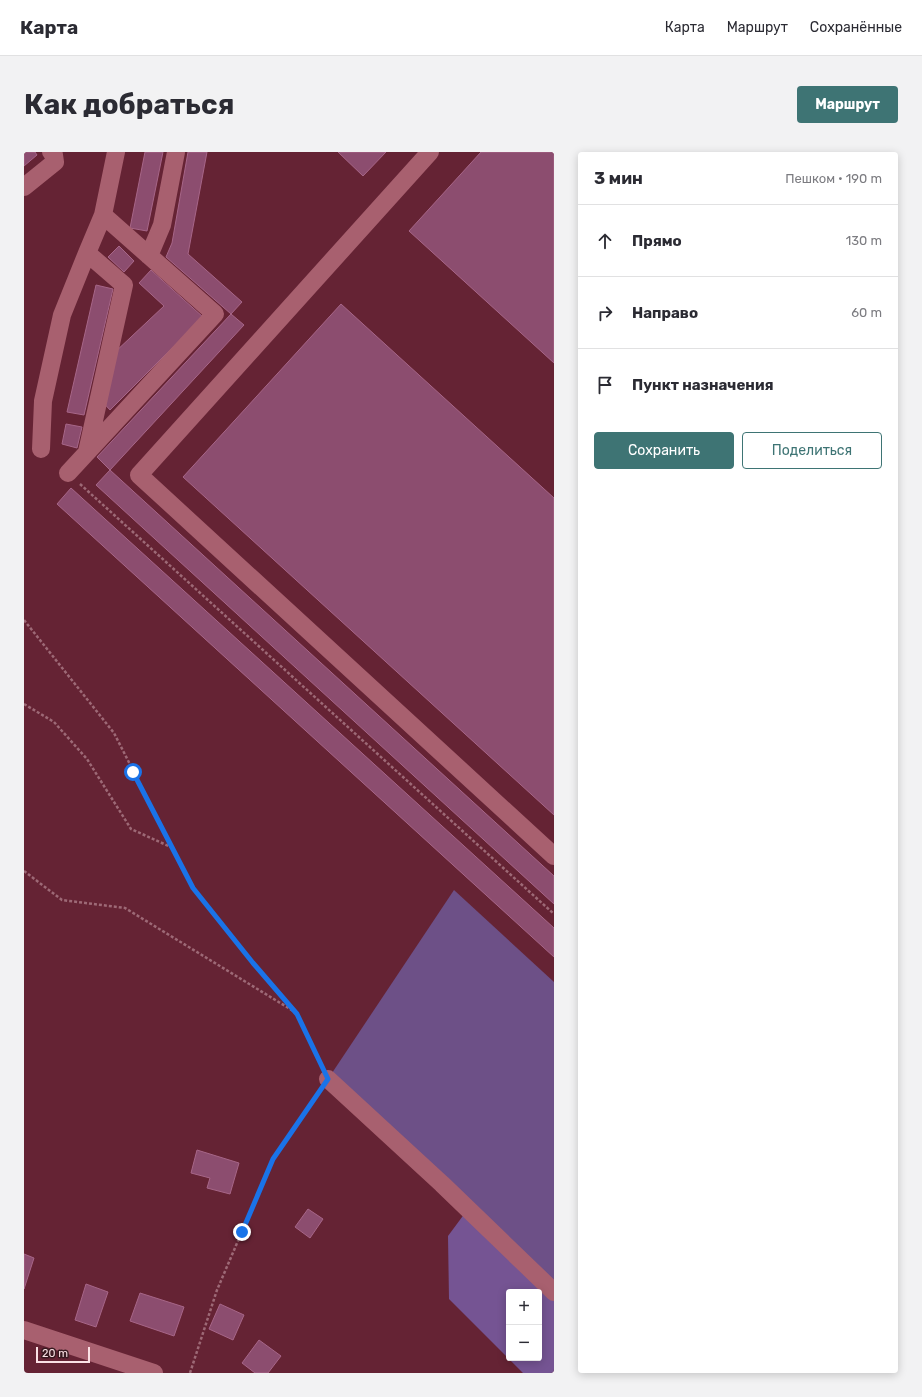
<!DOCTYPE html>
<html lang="ru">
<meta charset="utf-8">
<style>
body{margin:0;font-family:Rubik,sans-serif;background:#f2f2f3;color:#2b2b33}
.controls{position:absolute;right:12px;bottom:12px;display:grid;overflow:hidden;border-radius:4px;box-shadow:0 2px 10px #0003}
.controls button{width:36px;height:36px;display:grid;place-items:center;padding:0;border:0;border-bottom:1px solid #e1e1e2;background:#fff;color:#2b2b33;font:20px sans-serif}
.scale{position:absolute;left:12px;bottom:10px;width:54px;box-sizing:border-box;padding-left:4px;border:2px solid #fbe1e5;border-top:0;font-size:11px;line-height:14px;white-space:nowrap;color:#fbe1e5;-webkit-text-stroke:3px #371a20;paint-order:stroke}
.stop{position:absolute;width:12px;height:12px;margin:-9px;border:3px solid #1a73e8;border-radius:50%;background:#fff}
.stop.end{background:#1a73e8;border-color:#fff;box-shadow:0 1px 4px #0008}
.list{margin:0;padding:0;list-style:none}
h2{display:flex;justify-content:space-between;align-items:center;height:52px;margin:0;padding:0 16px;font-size:17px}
h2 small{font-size:13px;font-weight:400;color:#7c7c81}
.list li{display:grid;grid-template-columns:26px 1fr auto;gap:12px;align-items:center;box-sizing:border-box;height:72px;padding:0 16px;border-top:1px solid #e1e1e2}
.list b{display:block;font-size:15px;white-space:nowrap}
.list em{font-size:13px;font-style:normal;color:#7c7c81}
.actions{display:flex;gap:8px;padding:12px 16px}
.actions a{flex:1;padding:9px 0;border:1px solid #3e7474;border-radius:4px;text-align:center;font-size:14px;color:#3e7474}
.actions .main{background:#3e7474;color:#fff}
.icon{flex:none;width:22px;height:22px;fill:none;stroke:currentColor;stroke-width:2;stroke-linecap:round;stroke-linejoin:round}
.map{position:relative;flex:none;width:530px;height:1221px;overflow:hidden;border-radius:4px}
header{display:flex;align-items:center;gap:24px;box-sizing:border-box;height:56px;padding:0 20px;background:#fff;border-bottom:1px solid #e1e1e2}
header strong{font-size:19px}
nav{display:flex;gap:22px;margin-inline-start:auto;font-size:14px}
.intro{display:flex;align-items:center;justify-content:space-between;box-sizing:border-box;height:96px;padding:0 24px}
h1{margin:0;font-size:28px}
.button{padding:10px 18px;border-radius:4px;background:#3e7474;color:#fff;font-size:14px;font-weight:700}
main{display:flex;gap:24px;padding:0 24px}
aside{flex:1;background:#fff;border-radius:4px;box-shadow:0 2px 10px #0003}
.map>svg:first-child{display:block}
.green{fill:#6d5087}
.forest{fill:#755493;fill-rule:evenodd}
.building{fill:#8c4d6f;stroke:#a76688}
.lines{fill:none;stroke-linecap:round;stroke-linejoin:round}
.path{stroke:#9d6976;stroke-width:2.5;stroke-dasharray:3 2;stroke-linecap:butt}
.minor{stroke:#a8606f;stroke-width:18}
.route{stroke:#1a73e8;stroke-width:5}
</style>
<header>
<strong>Карта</strong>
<nav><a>Карта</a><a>Маршрут</a><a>Сохранённые</a></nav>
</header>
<div class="intro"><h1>Как добраться</h1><a class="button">Маршрут</a></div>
<main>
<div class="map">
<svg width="530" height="1221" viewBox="0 0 530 1221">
<rect width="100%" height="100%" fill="#652334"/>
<!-- green -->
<path class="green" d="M430 738 530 830V1140L304 927Z"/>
<!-- forest -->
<path class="forest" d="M444 1057 530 1140V1221H499L425 1147 424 1084ZM485 1140H515V1206H485Z"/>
<!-- building -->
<path class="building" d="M0 0H11L13 3 0 14Z
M121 0H139L123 79 106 76Z
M164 0H183L164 102 218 150 207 162 142 105 148 91Z
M314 0H362L339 24Z
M457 0H530V211L385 79Z
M95 94 110 109 100 120 84 105Z
M127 118 179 165 86 258 76 247 90 201 140 154 115 131Z
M72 133 89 137 60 263 43 260Z
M317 152 530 346V663L159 325Z
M207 162 220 173 86 318 73 305Z
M42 272 58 275 53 296 38 292Z
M86 318 530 724V752L72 333Z
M47 336 530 776V805L33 352Z
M173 998 215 1011 206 1042 183 1036 186 1026 167 1021Z
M284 1057 299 1067 286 1086 271 1075Z
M0 1102 10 1106 0 1137Z
M62 1132 84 1140 72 1175 51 1168Z
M116 1141 160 1155 150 1184 106 1169Z
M196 1152 220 1163 209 1188 185 1177Z
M235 1188 257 1204 244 1221H231L218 1211Z"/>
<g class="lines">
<!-- path -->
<path class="path" d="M56 332 530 762
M0 468 90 581 169 736 229 811 273 862 296 911
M0 552 30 570 63 607 107 677 149 696
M0 719 38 748 101 756 271 860
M166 1221 193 1138 249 1007 294 941"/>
<!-- minor -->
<path class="minor" d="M406 0 115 323 530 704
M0 35 31 10 30 3 27 0
M125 104 138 73 152 0
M17 297 19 249 38 163 63 101
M63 300 100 133 63 101 79 63
M44 321 191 162 79 63 92 0
M304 927 418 1032 530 1140
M0 1178 130 1221"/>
</g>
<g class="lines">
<!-- route -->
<path class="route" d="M109 620 169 736 229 811 273 862 304 927 249 1007 218 1080"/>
</g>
</svg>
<div class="controls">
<button>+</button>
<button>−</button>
</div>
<div class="scale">20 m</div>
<div class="stop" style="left:109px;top:620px"></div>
<div class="stop end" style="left:218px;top:1080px"></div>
</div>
<aside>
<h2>3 мин<small>Пешком · 190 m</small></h2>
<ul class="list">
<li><svg class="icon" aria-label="ahead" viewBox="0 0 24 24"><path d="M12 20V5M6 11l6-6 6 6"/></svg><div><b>Прямо</b></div><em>130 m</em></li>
<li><svg class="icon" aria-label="right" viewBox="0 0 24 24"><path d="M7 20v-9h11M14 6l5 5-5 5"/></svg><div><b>Направо</b></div><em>60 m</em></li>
<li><svg class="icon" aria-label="arrive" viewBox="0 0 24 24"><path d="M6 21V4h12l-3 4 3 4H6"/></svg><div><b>Пункт назначения</b></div></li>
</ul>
<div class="actions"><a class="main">Сохранить</a><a>Поделиться</a></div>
</aside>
</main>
